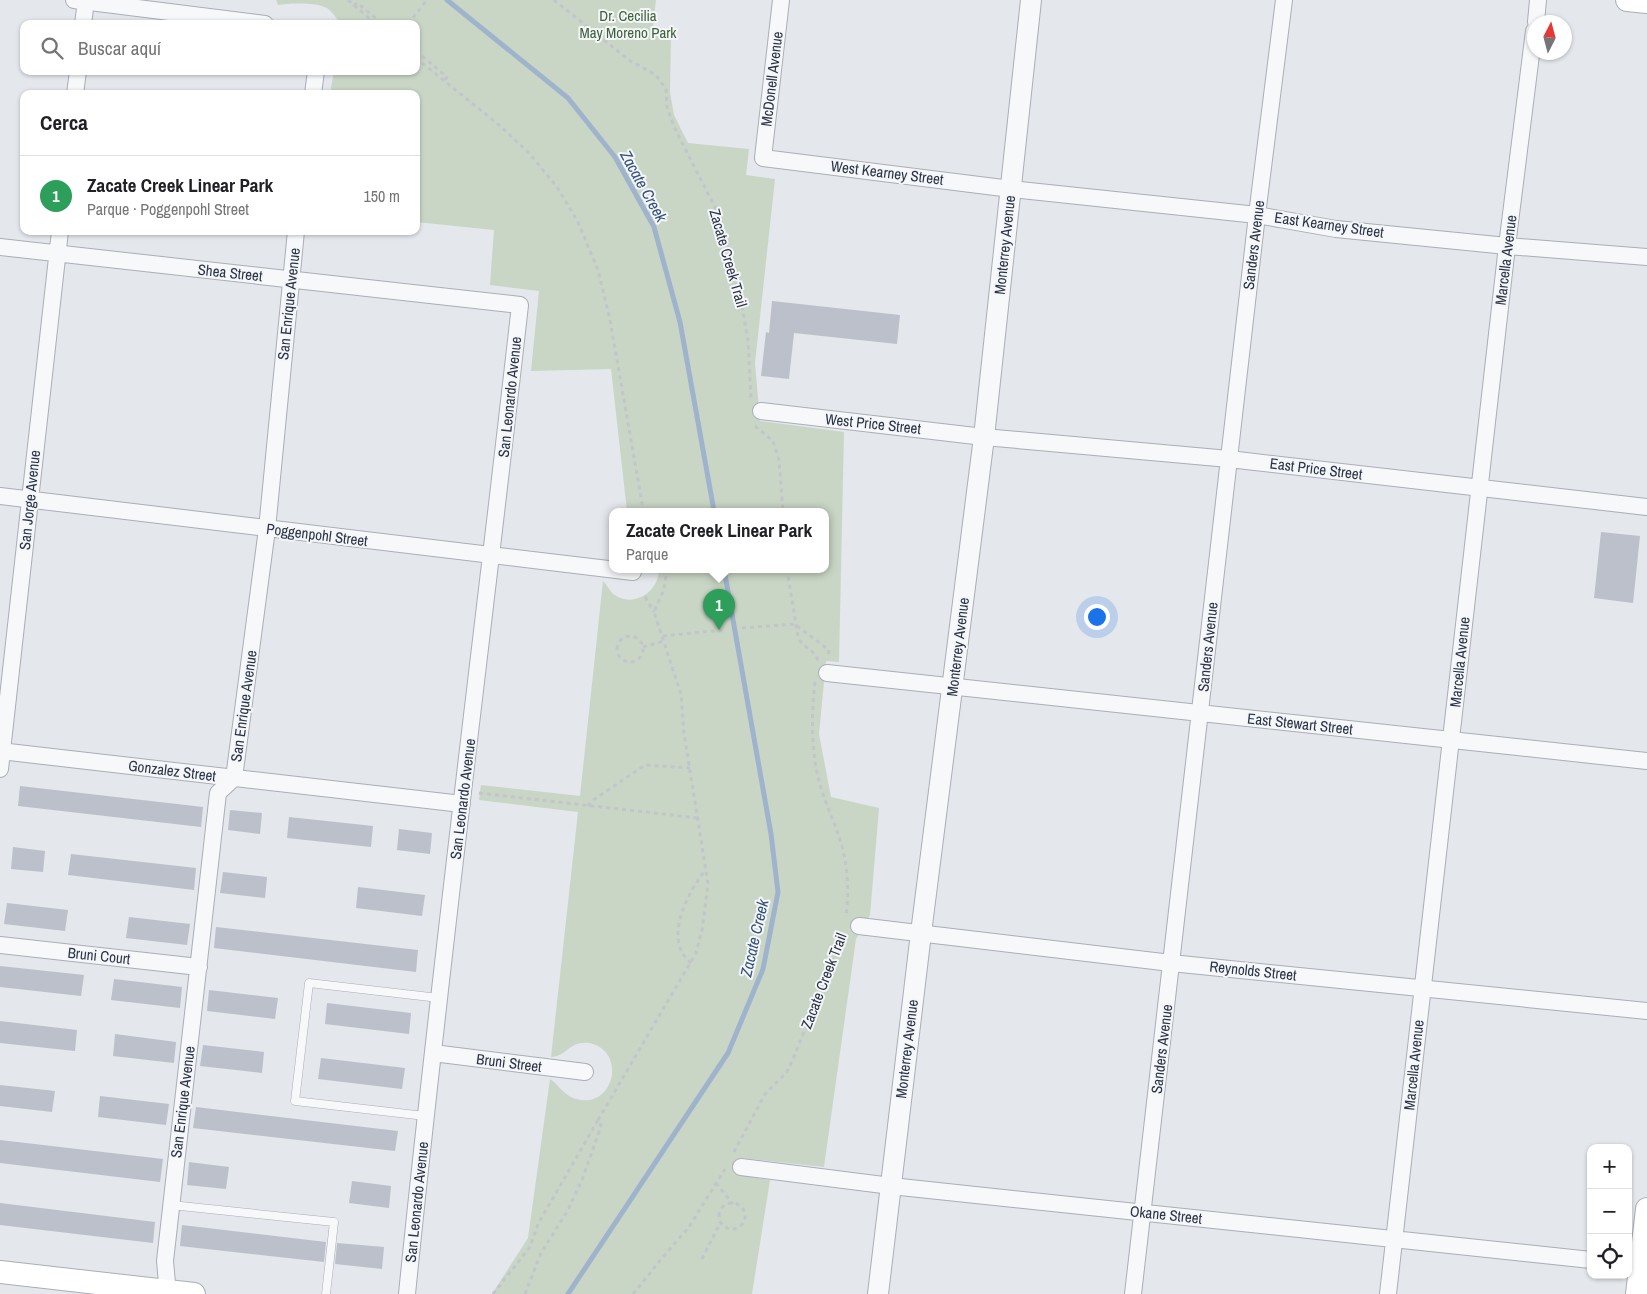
<!DOCTYPE html>
<html lang="es">
<meta charset="utf-8">
<style>
body{margin:0;font-family:"Archivo Narrow",sans-serif;background:#f6f6f6;color:#202124}
.controls{position:absolute;right:15px;bottom:15px;display:grid;overflow:hidden;border-radius:10px;box-shadow:0 1px 4px #0004}
.controls button{width:45px;height:45px;display:grid;place-items:center;padding:0;border:0;border-bottom:1px solid #e0e0e0;background:#fff;color:#202124;font:25px sans-serif}
.compass{position:absolute;left:1527px;top:15px;width:45px;height:45px;border-radius:50%;background:#fff;box-shadow:0 1px 4px #0004;rotate:6deg}
.you{position:absolute;left:1096px;top:616px;width:18px;height:18px;margin:-12px;border:4px solid #fff;border-radius:50%;background:#1a73e8;box-shadow:0 0 0 8px #1a73e833}
.badge{display:grid;place-items:center;width:32px;height:32px;border-radius:50%;background:#0b8043;color:#fff;font-size:16px;font-weight:700}
.pin{position:absolute;translate:-50% -41px;filter:drop-shadow(0 1px 2px #0008)}
.pin::after{content:'';position:absolute;top:26px;width:18px;height:15px;background:inherit;clip-path:polygon(0 0,100% 0,50% 100%)}
.popup{position:absolute;left:609px;top:508px;width:220px;height:65px;box-sizing:border-box;display:grid;place-content:center;border-radius:10px;background:#fff;filter:drop-shadow(0 1px 4px #0005);font-size:16px;white-space:nowrap;color:#757577}
.popup b{font-size:19px;color:#202124}
.popup::after{content:'';position:absolute;left:50%;top:100%;margin-left:-10px;border:10px solid transparent;border-top-color:#fff}
.list{margin:0;padding:0;list-style:none}
h2{display:flex;justify-content:space-between;align-items:center;height:65px;margin:0;padding:0 20px;font-size:21px}
h2 small{font-size:16px;font-weight:400;color:#757577}
.list li{display:grid;grid-template-columns:32px 1fr auto;gap:15px;align-items:center;box-sizing:border-box;height:80px;padding:0 20px;border-top:1px solid #e0e0e0}
.list b{display:block;font-size:19px;white-space:nowrap}
.list p{margin:0;font-size:16px;white-space:nowrap;color:#757577}
.list em{font-size:16px;font-style:normal;color:#757577}
.icon{flex:none;width:28px;height:28px;fill:none;stroke:currentColor;stroke-width:2;stroke-linecap:round;stroke-linejoin:round}
.map{position:relative;flex:none;width:1647px;height:1294px;overflow:hidden}
.search{position:absolute;background:#fff;box-shadow:0 1px 4px #0004;left:20px;top:20px;width:400px;height:55px;display:flex;align-items:center;gap:12px;box-sizing:border-box;padding:0 18px;border-radius:10px;color:#757577;font-size:19px}
.panel{position:absolute;background:#fff;box-shadow:0 1px 4px #0004;left:20px;top:90px;width:400px;height:145px;border-radius:10px}
.map>svg:first-child{display:block}
.green{fill:#c9d6c5}
.lines{fill:none;stroke-linecap:round;stroke-linejoin:round}
.stream{stroke:#9fb4cc;stroke-width:5}
.building{fill:#bbc0ca}
.service-casing{stroke:#a9aeb7;stroke-width:9}
.minor-casing{stroke:#a9aeb7;stroke-width:18}
.tertiary-casing{stroke:#a9aeb7;stroke-width:22}
.secondary-casing{stroke:#a9aeb7;stroke-width:24}
.path{stroke:#c2c5cb;stroke-width:3;stroke-dasharray:4 4;stroke-linecap:butt}
.service{stroke:#f7f8fa;stroke-width:8}
.minor{stroke:#f7f8fa;stroke-width:16}
.tertiary{stroke:#f7f8fa;stroke-width:20}
.secondary{stroke:#fff;stroke-width:22}
.labels{text-anchor:middle;stroke-width:4;stroke-linejoin:round;paint-order:stroke}
.park-label{font-size:15px;fill:#3f6138;stroke:#f4f6f9}
.street-label{font-size:15px;fill:#2b3445;stroke:#f4f6f9}
.water-label{font-size:16px;font-style:italic;fill:#34527a;stroke:#f4f6f9}
</style>
<div class="map">
<svg width="1647" height="1294" viewBox="0 0 1647 1294">
<rect width="100%" height="100%" fill="#e4e7ec"/>
<!-- green -->
<path class="green" d="M276 0H656L652 35 671 36 670 92 674 115 688 143 749 149 746 175 775 179 755 363 760 421 844 432 839 662 826 661 819 734 831 797 879 808 870 915 856 939 824 1167 740 1158 738 1175 770 1180 752 1294H492L528 1238 550 1079C558 1084 563 1094 573 1098 613 1113 629 1051 589 1043 570 1040 567 1056 551 1057L578 812 479 800 481 785 580 796 603 581C607 585 609 590 613 594 633 609 659 592 659 569H825V511H627L611 369 531 371 539 291 490 285 494 230 416 222V94H330L334 71H416V24H340C337 18 332 12 327 8 316 2 289 3 278 5Z"/>
<g class="lines">
<!-- stream -->
<path class="stream" d="M447 0 568 98 615 157 654 227 680 322 714 511
M568 1294 728 1053 763 969 778 892 771 834 724 569"/>
</g>
<!-- building -->
<path class="building" d="M772 301 900 315 897 344 794 333 789 379 761 376 766 332 769 333Z
M1601 532 1640 536 1633 603 1594 598Z
M20 786 203 807 201 827 18 806Z
M230 810 262 813 260 834 228 830Z
M289 817 373 826 371 847 287 838Z
M399 829 432 833 430 854 397 850Z
M13 847 45 851 43 872 11 869Z
M71 854 196 868 194 890 68 875Z
M223 872 267 877 265 898 220 893Z
M358 887 425 895 422 916 356 908Z
M7 903 68 910 65 931 4 924Z
M129 917 190 924 187 945 126 938Z
M216 927 418 950 416 972 214 948Z
M0 966 84 975 81 996 0 987Z
M114 979 182 987 180 1008 111 1000Z
M209 990 278 998 275 1019 207 1011Z
M327 1003 411 1013 409 1034 325 1024Z
M0 1021 77 1030 75 1051 0 1043Z
M115 1034 176 1042 174 1063 113 1056Z
M203 1045 264 1052 262 1073 200 1066Z
M321 1058 405 1068 402 1089 318 1079Z
M0 1085 55 1091 52 1112 0 1106Z
M100 1096 169 1104 166 1125 98 1117Z
M196 1107 398 1131 395 1151 193 1128Z
M0 1140 163 1159 160 1182 0 1163Z
M189 1162 229 1167 226 1189 187 1185Z
M352 1181 391 1186 389 1208 349 1203Z
M0 1203 155 1222 153 1243 0 1225Z
M182 1225 326 1242 324 1262 180 1246Z
M337 1243 384 1247 382 1269 335 1264Z"/>
<g class="lines">
<defs>
<path id="service" d="M425 1116 295 1101 309 983 439 998
M171 1205 334 1222 326 1294"/>
<path id="minor" d="M74 0 265 24
M781 0 763 158 1011 189 1257 215 1336 229 1507 246 1647 257
M1536 22 1538 0
M83 24 86 1
M75 94 78 71
M313 94 316 71
M0 247 520 305C483 635 440 964 407 1294
M761 411 984 437 1229 459 1647 507
M0 496 633 572
M827 673 1647 761
M0 751 462 804
M0 769 60 231
M859 926 1171 963 1647 1011
M0 945 199 967
M433 1053 585 1072
M741 1167 891 1186 1591 1260
M168 1294 165 1261 218 793 234 778 267 529 296 231
M1133 1294 1257 215 1284 0
M1388 1294 1507 246 1534 31"/>
<path id="tertiary" d="M878 1294 921 933 984 437 1031 0"/>
<path id="secondary" d="M1627 0 1647 2
M0 1272 194 1294
M1637 1294 1647 1209"/>
</defs>
<!-- service casing -->
<use href="#service" class="service-casing"/>
<!-- minor casing -->
<use href="#minor" class="minor-casing"/>
<!-- tertiary casing -->
<use href="#tertiary" class="tertiary-casing"/>
<!-- secondary casing -->
<use href="#secondary" class="secondary-casing"/>
<!-- path -->
<path class="path" d="M348 0 376 24
M554 0 629 60 656 75 666 89 667 107 674 127 720 217 742 307 748 340 751 398
M354 6 357 3 383 24
M408 24 427 0
M416 51 447 77 444 81
M416 58 499 125 529 153 557 187 578 222 598 270 610 320 642 503V511
M755 426 773 441 779 460 783 511
M787 569 798 637C802 648 815 649 818 661
M645 597 654 612
M797 626 829 650 828 658
M742 628 796 624
M663 636 722 630
M617 649a13 13 0 1 1 26 0a13 13 0 1 1-26 0Z
M643 647 664 641
M815 682C811 718 811 751 820 785 826 805 835 823 841 843 848 865 849 893 846 916
M479 793 698 818
M588 806 592 801 645 765 690 768
M691 963C662 940 688 893 705 870
M734 1152 765 1094 786 1073 790 1066 839 947 844 932
M716 1183 733 1204
M719 1216a13 13 0 1 1 26 0a13 13 0 1 1-26 0Z
M702 1259 720 1223
M493 1294 530 1247 538 1224 598 1120
M525 1294 541 1253 568 1210 582 1180 600 1129 601 1125 598 1120 696 953 702 930 708 884 684 733 681 694 654 612 664 589 667 569
M633 1294 663 1257 689 1227 725 1169"/>
<!-- service -->
<use href="#service" class="service"/>
<!-- minor -->
<use href="#minor" class="minor"/>
<!-- tertiary -->
<use href="#tertiary" class="tertiary"/>
<!-- secondary -->
<use href="#secondary" class="secondary"/>
</g>
<g class="labels">
<!-- park labels -->
<g class="park-label">
<text x="628" y="21">Dr. Cecilia<tspan x="628" dy="17">May Moreno Park</tspan></text>
</g>
<!-- street labels -->
<g class="street-label">
<text transform="translate(772 79) rotate(-83)" y="5">McDonell Avenue</text>
<text transform="translate(887 173) rotate(7)" y="5">West Kearney Street</text>
<text transform="translate(1329 225) rotate(8)" y="5">East Kearney Street</text>
<text transform="translate(1005 245) rotate(-84)" y="5">Monterrey Avenue</text>
<text transform="translate(1254 245) rotate(-83)" y="5">Sanders Avenue</text>
<text transform="translate(728 258) rotate(74)" y="5">Zacate Creek Trail</text>
<text transform="translate(1506 260) rotate(-83)" y="5">Marcella Avenue</text>
<text transform="translate(230 273) rotate(6)" y="5">Shea Street</text>
<text transform="translate(289 304) rotate(-84)" y="5">San Enrique Avenue</text>
<text transform="translate(510 397) rotate(-84)" y="5">San Leonardo Avenue</text>
<text transform="translate(873 424) rotate(6)" y="5">West Price Street</text>
<text transform="translate(1316 469) rotate(7)" y="5">East Price Street</text>
<text transform="translate(30 500) rotate(-84)" y="5">San Jorge Avenue</text>
<text transform="translate(317 535) rotate(7)" y="5">Poggenpohl Street</text>
<text transform="translate(958 647) rotate(-83)" y="5">Monterrey Avenue</text>
<text transform="translate(1208 647) rotate(-84)" y="5">Sanders Avenue</text>
<text transform="translate(1460 662) rotate(-84)" y="5">Marcella Avenue</text>
<text transform="translate(244 706) rotate(-82)" y="5">San Enrique Avenue</text>
<text transform="translate(1300 724) rotate(6)" y="5">East Stewart Street</text>
<text transform="translate(172 771) rotate(7)" y="5">Gonzalez Street</text>
<text transform="translate(463 799) rotate(-83)" y="5">San Leonardo Avenue</text>
<text transform="translate(99 956) rotate(6)" y="5">Bruni Court</text>
<text transform="translate(1253 971) rotate(6)" y="5">Reynolds Street</text>
<text transform="translate(824 981) rotate(-69)" y="5">Zacate Creek Trail</text>
<text transform="translate(907 1049) rotate(-83)" y="5">Monterrey Avenue</text>
<text transform="translate(1162 1049) rotate(-83)" y="5">Sanders Avenue</text>
<text transform="translate(509 1063) rotate(7)" y="5">Bruni Street</text>
<text transform="translate(1414 1065) rotate(-84)" y="5">Marcella Avenue</text>
<text transform="translate(183 1102) rotate(-83)" y="5">San Enrique Avenue</text>
<text transform="translate(417 1202) rotate(-84)" y="5">San Leonardo Avenue</text>
<text transform="translate(1166 1215) rotate(6)" y="5">Okane Street</text>
</g>
<!-- water labels -->
<g class="water-label">
<text transform="translate(644 186) rotate(61)" y="6">Zacate Creek</text>
<text transform="translate(754 938) rotate(-77)" y="6">Zacate Creek</text>
</g>
</g>
</svg>
<div class="controls">
<button>+</button>
<button>−</button>
<button><svg class="icon" aria-label="locate" viewBox="0 0 24 24"><circle cx="12" cy="12" r="6"/><path d="M12 2v4M12 18v4M2 12h4M18 12h4"/></svg></button>
</div>
<svg class="compass" viewBox="-18 -18 36 36"><path d="M0-13l5 13h-10z" fill="#e53935"/><path d="M0 13l5-13h-10z" fill="#757577"/></svg>
<div class="you"></div>
<div class="pin badge" style="left:719px;top:630px;background:#2e9e5b">1</div>
<div class="popup"><b>Zacate Creek Linear Park</b>Parque</div>
<div class="search"><svg class="icon" aria-label="search" viewBox="0 0 24 24"><circle cx="10" cy="10" r="6"/><path d="M15 15l6 6"/></svg>Buscar aquí</div>
<section class="panel">
<h2>Cerca<small></small></h2>
<ul class="list">
<li><span class="badge" style="background:#2e9e5b">1</span><div><b>Zacate Creek Linear Park</b><p>Parque · Poggenpohl Street</p></div><em>150 m</em></li>
</ul>
</section>
</div>
